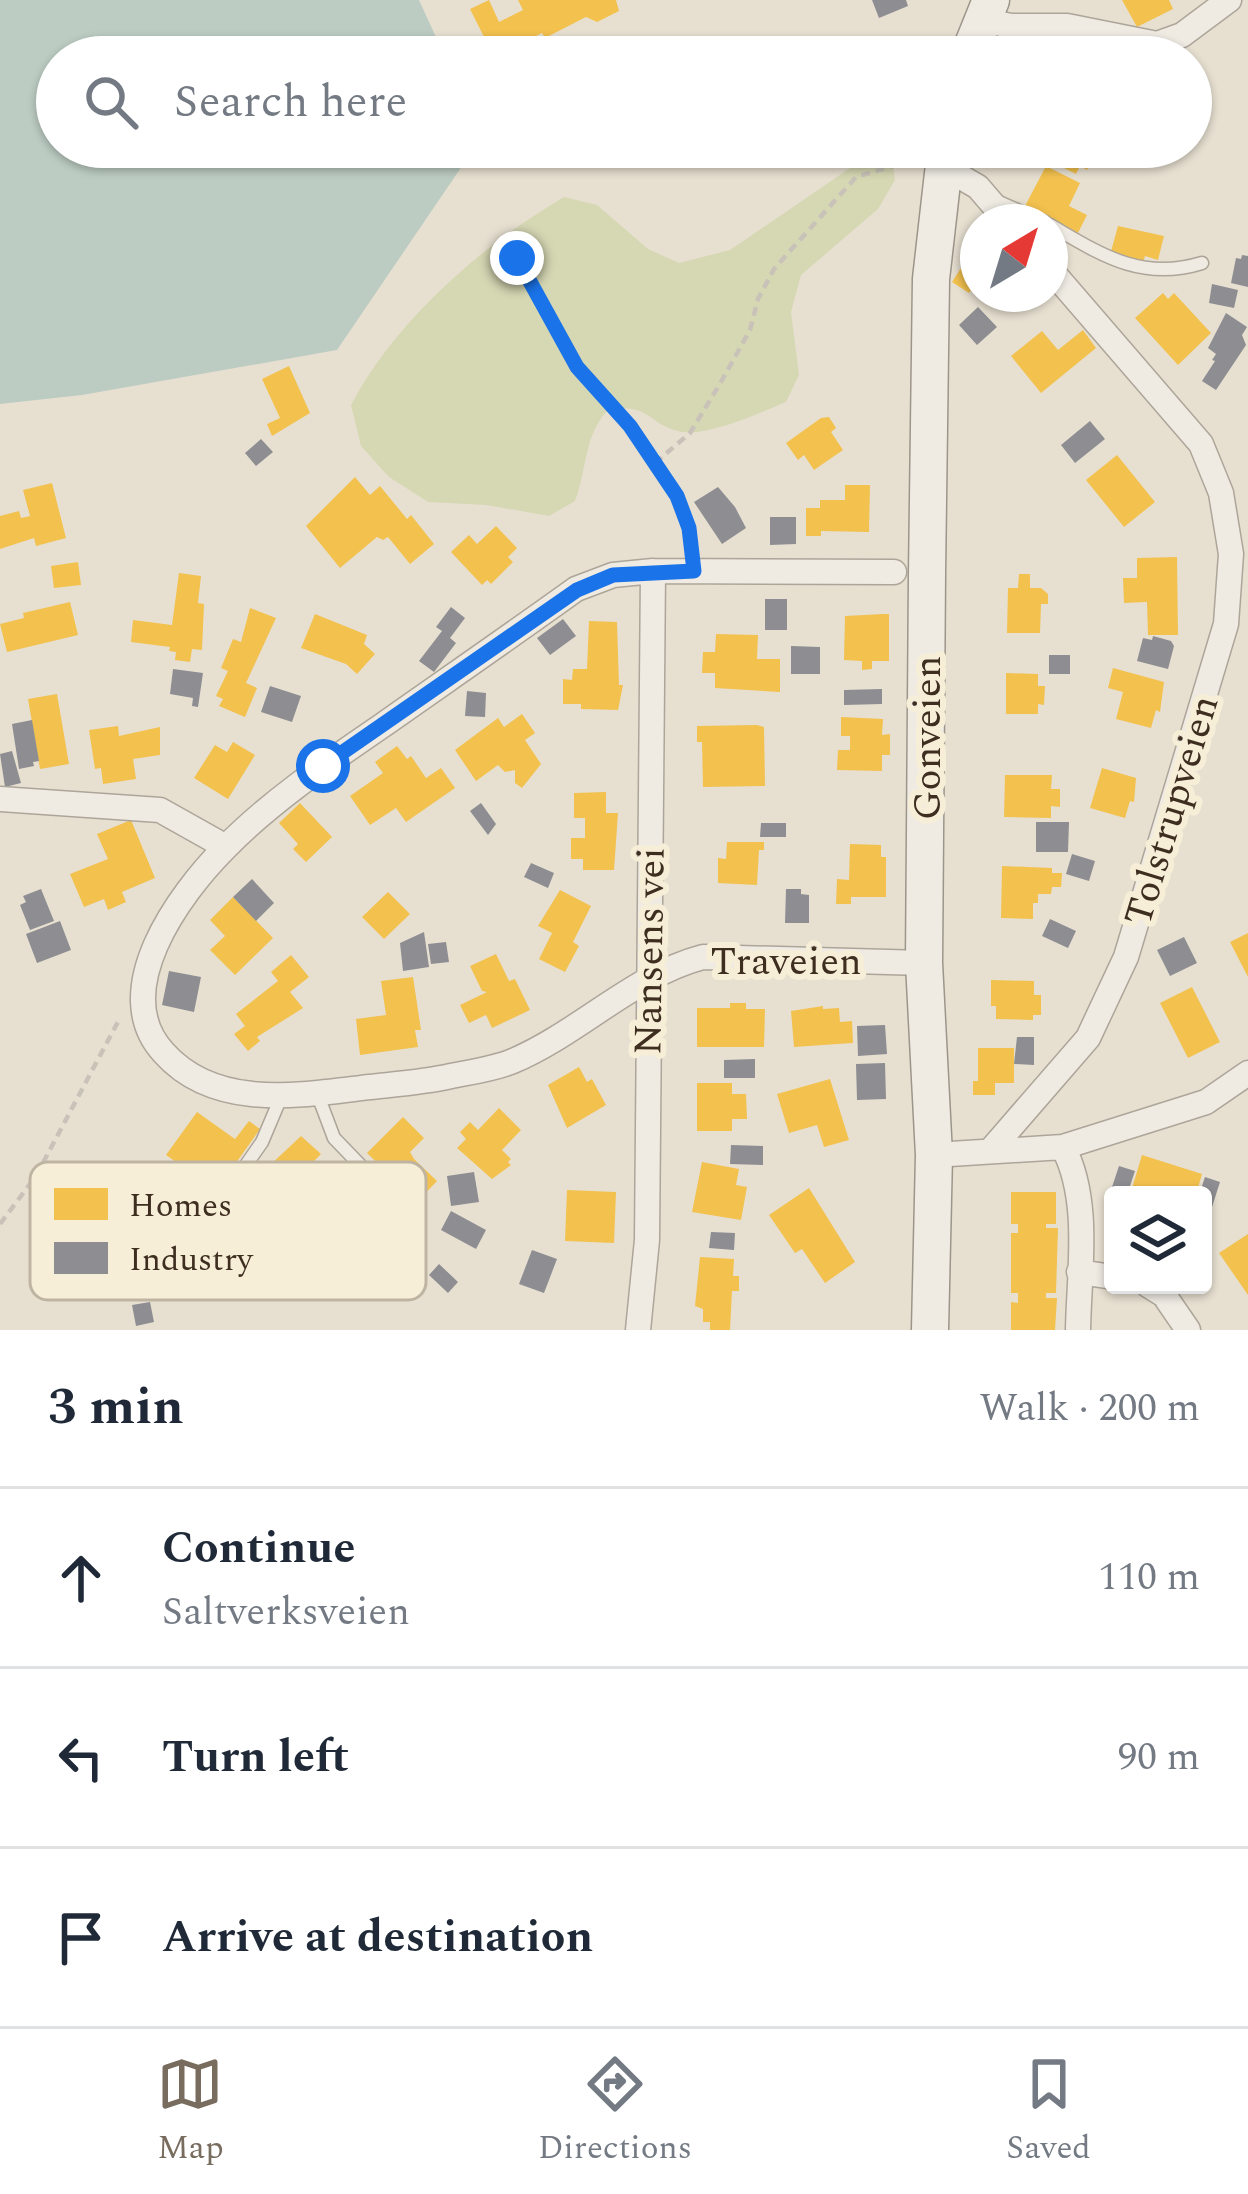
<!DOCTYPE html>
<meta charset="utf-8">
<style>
body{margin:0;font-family:Spectral,serif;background:#f6f6f7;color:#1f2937}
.controls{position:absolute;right:36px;bottom:36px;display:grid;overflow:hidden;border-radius:12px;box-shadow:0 3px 9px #0004}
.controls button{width:108px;height:108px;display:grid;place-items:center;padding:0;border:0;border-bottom:3px solid #e0e1e3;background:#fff;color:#1f2937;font:60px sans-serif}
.compass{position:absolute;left:960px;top:204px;width:108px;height:108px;border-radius:50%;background:#fff;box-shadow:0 3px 9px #0004;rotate:38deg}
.stop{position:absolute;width:36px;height:36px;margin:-27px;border:9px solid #1a73e8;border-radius:50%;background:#fff}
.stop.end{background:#1a73e8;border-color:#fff;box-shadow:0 3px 12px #0008}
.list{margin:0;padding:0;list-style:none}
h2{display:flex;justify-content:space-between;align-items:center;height:156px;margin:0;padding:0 48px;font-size:51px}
h2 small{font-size:39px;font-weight:400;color:#747a83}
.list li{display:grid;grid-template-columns:78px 1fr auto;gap:36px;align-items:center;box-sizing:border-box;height:180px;padding:0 48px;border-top:3px solid #e0e1e3}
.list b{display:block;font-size:45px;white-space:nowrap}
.list p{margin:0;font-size:39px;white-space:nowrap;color:#747a83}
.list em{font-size:39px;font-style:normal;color:#747a83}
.icon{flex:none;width:66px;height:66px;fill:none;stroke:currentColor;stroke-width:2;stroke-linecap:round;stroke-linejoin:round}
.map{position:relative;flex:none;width:1248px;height:1330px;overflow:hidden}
.search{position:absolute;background:#fff;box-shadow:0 3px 9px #0004;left:36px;right:36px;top:36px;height:132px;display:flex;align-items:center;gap:30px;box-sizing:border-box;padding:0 42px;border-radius:66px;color:#747a83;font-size:45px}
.sheet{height:696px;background:#fff}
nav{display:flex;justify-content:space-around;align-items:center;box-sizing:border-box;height:168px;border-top:3px solid #e0e1e3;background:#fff;font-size:33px;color:#747a83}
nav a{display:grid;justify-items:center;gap:6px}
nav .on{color:#786c5e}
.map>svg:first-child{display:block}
.green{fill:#d6d7b3}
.water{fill:#bcccc2}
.homes{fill:#f2c14e}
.industry{fill:#8d8d92}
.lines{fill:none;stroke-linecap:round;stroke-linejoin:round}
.lane-casing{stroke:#ada599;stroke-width:15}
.street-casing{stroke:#ada599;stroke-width:27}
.secondary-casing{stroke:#9c958a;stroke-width:39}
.path{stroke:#c8c2b9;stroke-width:4.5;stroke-dasharray:9 6;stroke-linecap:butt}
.lane{stroke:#efebe3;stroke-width:12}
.street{stroke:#efebe3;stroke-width:24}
.secondary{stroke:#efebe3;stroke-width:36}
.route{stroke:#1a73e8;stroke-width:15}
.labels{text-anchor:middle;stroke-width:12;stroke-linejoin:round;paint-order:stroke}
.street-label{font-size:39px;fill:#3d2e20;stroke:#f7eed8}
.key{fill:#f7eed8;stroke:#bfb4a1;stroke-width:3}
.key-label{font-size:33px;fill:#3d2e20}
</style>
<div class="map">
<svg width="1248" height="1330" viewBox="0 0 1248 1330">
<rect width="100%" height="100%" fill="#e7e0d1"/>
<!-- green -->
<path class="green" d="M872 153 892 157 895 180 878 209 801 275 791 312 799 375 786 402C762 412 703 439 678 431 645 422 652 404 609 409 583 436 588 467 575 501L549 516 486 505 428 502 389 477 361 446 351 405C396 320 482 245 564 197L597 205 648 249 679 263 730 250Z"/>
<!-- water -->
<path class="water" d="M0 0H419L445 57H57V147H475L337 350 82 395 0 404Z"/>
<!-- homes -->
<path class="homes" d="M489 0 499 22 523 10 518 0H616L619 11 597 22 586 17 545 38 542 33 509 50 504 57H494L470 9Z
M1122 0H1169L1173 9 1137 27Z
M1079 35 1107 49 1103 57H1067Z
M772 147H825L827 152 777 166Z
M1065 147H1095L1098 149 1087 170 1080 166 1076 174 1056 164Z
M1046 166 1080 183 1069 206 1087 215 1078 233 1025 206Z
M1118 226 1164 236 1158 260 1145 256 1143 263 1110 255Z
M975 246 978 288 974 286 969 293 952 282Z
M1163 293 1168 299 1174 293 1211 333 1178 365 1135 318Z
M1083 330 1096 348 1041 393 1011 356 1042 331 1058 350Z
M289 366 310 413 272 436 267 424 280 418 262 379Z
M829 417 836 428 831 432 843 450 814 470 804 455 798 460 786 443 821 418Z
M1117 455 1155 502 1124 527 1086 480Z
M355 477 370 495 380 486 407 519 411 515 434 544 410 564 388 537 383 540 377 537 340 568 306 526Z
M52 483 66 538 36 546 34 538 0 549V516L19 511 21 518 30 516 23 490Z
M845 485H870L869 532 821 531V536H806V508H820V500H845Z
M496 526 517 548 508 557 513 562 491 584 487 580 482 585 451 552 469 535 477 544Z
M1177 557 1178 635H1148L1147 602 1124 603 1123 578H1137V558Z
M78 562 81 585 54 588 51 566Z
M179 573 201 576 198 603 204 604 202 650 192 649 190 662 175 660 176 652 169 651 170 647 131 642 133 620 172 625Z
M1019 574H1030V588H1041L1048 594V604H1041L1040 633H1007L1008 588H1018Z
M70 602 78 635 7 652 0 624 24 618 23 613Z
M250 608 276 618 246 683 257 688 245 717 219 706 223 699 216 696 228 671 221 668 233 639 241 642Z
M315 614 367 635 364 644 375 654 357 674 346 664 301 648Z
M883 614H889V661H872V669L862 670V661L844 660 845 616Z
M589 621 617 622 619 685H623L618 710 581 709V704H563V679L572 680 573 669H587Z
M716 634 758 635 757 659H780V692L715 688V673H702L703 652H715Z
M1113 668 1164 682 1160 712 1156 710 1151 728 1116 719 1123 692 1108 688Z
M1006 673 1038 674V686H1045L1044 705 1038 704V714H1006Z
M57 694 69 764 40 769 28 699Z
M522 714 535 733 525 740 541 764 522 788 515 783V770L505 772 498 765 476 781 455 750 498 718 504 727Z
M841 717 883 719 882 735 890 734V755H882V771L837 770 838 750H850V736H841Z
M757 725 764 727 765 786 703 787 702 742H697V726Z
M118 726 119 736 160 727V755L133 759 136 779 103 784 101 768 95 769 89 730Z
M233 742 255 755 228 799 194 778 215 745 227 752Z
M397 746 407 759 411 756 426 778 441 768 455 788 406 822 396 808 370 825 350 796 383 773 375 762Z
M1102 768 1136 778 1134 802 1130 801 1125 818 1090 808Z
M1005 775H1052L1051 789H1060V807L1051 806V818L1004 817Z
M606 792V813H618L614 870H583V859H571V838H585V818H574V793Z
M300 803 332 837 306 862 293 849 298 844 279 823Z
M131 820 155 878 122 892 126 902 108 910 104 899 84 907 70 874 108 859 97 834Z
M727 842H764V850H759L757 885 718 883V858L726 859Z
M850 844 881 845V857H886V897H851V904H836L837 879 849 880Z
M1002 866 1052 868V873H1062L1061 887H1052L1051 894H1038V903H1033V919L1001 918Z
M560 890 591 906 573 942 579 946 565 972 539 959 552 933 538 926Z
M388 892 410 914 384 939 362 917Z
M233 897 273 938 235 975 210 950 225 936 210 920Z
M1248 933V977L1230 942Z
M496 954 509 981 515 979 530 1010 492 1028 486 1015 469 1023 460 1005 487 992 482 991 470 966Z
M291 955 309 977 290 992 303 1008 257 1037 260 1041 248 1051 234 1034 245 1026 236 1014 278 981 271 972Z
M413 977 421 1030H415L418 1047 360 1055 356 1019 386 1015 381 981Z
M991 980 1034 981V995H1041V1015H1033V1020L996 1019V1006H991Z
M1192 987 1220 1042 1188 1058 1160 1003Z
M730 1003H746V1009H765L764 1047H697V1008H730Z
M823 1006V1009L839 1008 840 1022 852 1021 853 1043 794 1047 791 1011Z
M978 1048H1014V1083H995V1095H973V1081H978Z
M579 1067 587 1082 592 1079 606 1105 567 1128 548 1085Z
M830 1079 849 1140 824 1147 817 1125 789 1133 777 1094Z
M697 1083H732V1094H746L747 1119H732V1131H697Z
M499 1108 521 1130 502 1150 511 1159 508 1162 511 1165 492 1179 457 1148 466 1139 460 1132 470 1122 478 1130Z
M197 1112 235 1139 249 1121 260 1129 224 1180 216 1174 208 1185 166 1155Z
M403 1117 424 1138 410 1152 414 1159 437 1181 417 1202 367 1153Z
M301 1136 321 1154 312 1163 321 1171 299 1195 297 1193 296 1198 305 1200 299 1233 267 1227 280 1178 268 1167Z
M1142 1155 1202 1174 1196 1195H1130Z
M702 1162 739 1169 736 1185 747 1187 741 1220 692 1212Z
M809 1188 855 1262 825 1283 802 1249 795 1253 769 1215Z
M567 1190 616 1192 614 1243 565 1241Z
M1011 1192H1056V1224H1046V1228H1058L1056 1293H1046V1298H1057L1055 1330H1011V1302L1018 1303V1293H1011V1233H1018V1224H1011Z
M1248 1234V1295L1219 1253Z
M700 1257 734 1259 733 1276H739V1291H732L730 1330H710V1322H703V1309L695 1306Z"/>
<!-- industry -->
<path class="industry" d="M872 0H906L908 6 879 18Z
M1242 255 1248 256V287L1231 283 1236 258 1241 259Z
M1212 284 1238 290 1234 308 1209 303Z
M978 307 997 327 977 345 959 325Z
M1226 313 1247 327 1242 335 1246 345 1216 390 1202 381 1215 361 1212 360 1216 354 1208 348Z
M1090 421 1105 439 1075 463 1061 445Z
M261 439 273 452 256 466 245 453Z
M718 487 735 507 746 528 722 544 694 502Z
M770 517H796V544L770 545Z
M765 599H787V630H765Z
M451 607 465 618 450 638 456 643 434 672 419 661 442 631 436 627Z
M563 619 576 636 550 655 537 638Z
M1153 636 1171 641 1174 646 1168 669 1137 661 1143 638 1152 640Z
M791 646 820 647V674H791Z
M1049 655H1070V674H1049Z
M173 669 203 673 198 707 192 706 193 698 170 694Z
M270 686 301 696 292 722 261 712Z
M882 689V704L844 705V690Z
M467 691 486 693 485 717 465 716Z
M32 720 39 761 33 762 34 766 19 769 12 724Z
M12 751 21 783 5 787 0 754Z
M481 803 496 824 488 835 470 811Z
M1036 822H1069L1068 852H1036Z
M761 823H786V837H760Z
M1072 854 1095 861 1089 881 1066 874Z
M531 863 554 873 548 888 524 877Z
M252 879 274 903 256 921 233 897Z
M41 889 54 921 30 930 20 905 26 902 23 896Z
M786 889H801V894L809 895V923H785Z
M1050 919 1076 931 1068 948 1042 936Z
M60 921 71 950 37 963 26 934Z
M424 932 429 967 403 971 400 943Z
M1184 937 1197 963 1170 976 1157 950Z
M446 942 449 962 431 964 428 944Z
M169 971 201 977 194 1012 162 1005Z
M885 1025 887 1054 858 1056 857 1026Z
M1017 1037H1034V1065L1014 1064Z
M755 1059V1078H724V1060Z
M885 1063 886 1099 857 1100 856 1064Z
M731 1145 763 1146V1165L730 1164Z
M1119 1166 1135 1171 1127 1195 1111 1190Z
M474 1172 479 1202 451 1206 447 1176Z
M1205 1177 1220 1182 1212 1207 1203 1204V1195H1199Z
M451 1211 486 1230 476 1249 441 1230Z
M711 1232 735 1233 734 1250 709 1248Z
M532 1250 557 1259 544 1293 519 1284Z
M439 1264 458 1282 448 1293 429 1275Z
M150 1302 154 1322 136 1326 132 1305Z"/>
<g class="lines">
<defs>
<path id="lane" d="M994 200 1045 222
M1050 225C1100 254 1141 282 1202 263
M317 1093 334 1138 391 1197
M172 1271 262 1142 281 1097"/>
<path id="street" d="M981 20 1011 26H1067L1157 44 1182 35 1229 0
M942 166 978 187 1008 222
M894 572 653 571 613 575 576 589C512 635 447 680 383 725 329 762 271 801 225 848 179 894 107 992 164 1053 216 1111 301 1095 370 1087 397 1084 425 1082 451 1076 471 1072 494 1069 513 1061 579 1033 634 975 703 957L924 963
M0 799 160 810 226 847
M1063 1147C1091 1200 1079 1271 1078 1330
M990 1151 1088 1038 1126 957 1226 624 1231 554 1221 493 1201 444 1050 269
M934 1155 1063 1147 1206 1102 1248 1073
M1079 1272 1113 1277
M1148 1285 1164 1295 1188 1330
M638 1330 647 1240 653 571"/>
<path id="secondary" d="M968 57 991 0
M930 1330 934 1155 924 963 927 574 931 279 946 147"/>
</defs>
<!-- lane casing -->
<use href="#lane" class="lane-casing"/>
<!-- street casing -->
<use href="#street" class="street-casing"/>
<!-- secondary casing -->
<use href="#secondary" class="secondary-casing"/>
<!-- path -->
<path class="path" d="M517 258 577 367 630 426 677 496 689 528 691 547
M655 463 690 433 721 382 750 330 758 299 774 269 856 177 913 160
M0 1224 36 1176 120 1018"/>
<!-- lane -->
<use href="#lane" class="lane"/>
<!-- street -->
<use href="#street" class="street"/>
<!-- secondary -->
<use href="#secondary" class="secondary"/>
</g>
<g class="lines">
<!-- route -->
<path class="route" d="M323 766 577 590 613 575 694 571 689 528 677 496 630 426 577 367 517 258"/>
</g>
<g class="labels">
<!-- street labels -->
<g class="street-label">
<text transform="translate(926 738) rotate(-90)" y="14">Gonveien</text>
<text transform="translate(1170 810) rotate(-73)" y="14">Tolstrupveien</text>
<text transform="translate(648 951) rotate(-89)" y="14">Nansens vei</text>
<text x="786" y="974">Traveien</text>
</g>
</g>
<!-- legend -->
<rect x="30" y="1162" width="396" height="138" rx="18" class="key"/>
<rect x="54" y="1188" width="54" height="32" fill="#f2c14e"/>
<rect x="54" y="1242" width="54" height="32" fill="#8d8d92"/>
<g class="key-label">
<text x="129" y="1216">Homes</text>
<text x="129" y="1270">Industry</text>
</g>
</svg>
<div class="controls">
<button><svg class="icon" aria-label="layers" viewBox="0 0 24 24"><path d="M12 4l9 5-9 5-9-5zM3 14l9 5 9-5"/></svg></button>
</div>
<svg class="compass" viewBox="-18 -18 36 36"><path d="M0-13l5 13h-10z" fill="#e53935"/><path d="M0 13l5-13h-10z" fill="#747a83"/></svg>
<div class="stop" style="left:323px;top:766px"></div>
<div class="stop end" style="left:517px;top:258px"></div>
<div class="search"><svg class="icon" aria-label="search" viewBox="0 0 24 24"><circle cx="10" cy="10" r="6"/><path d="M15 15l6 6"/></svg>Search here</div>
</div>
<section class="sheet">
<h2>3 min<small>Walk · 200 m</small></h2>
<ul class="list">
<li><svg class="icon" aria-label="ahead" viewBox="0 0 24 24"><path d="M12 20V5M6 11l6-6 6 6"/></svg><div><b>Continue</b><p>Saltverksveien</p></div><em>110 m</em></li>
<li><svg class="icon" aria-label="left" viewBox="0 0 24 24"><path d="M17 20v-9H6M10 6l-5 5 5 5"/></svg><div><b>Turn left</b></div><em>90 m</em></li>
<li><svg class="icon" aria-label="arrive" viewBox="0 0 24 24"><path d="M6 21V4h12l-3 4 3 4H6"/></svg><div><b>Arrive at destination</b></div></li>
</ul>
</section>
<nav>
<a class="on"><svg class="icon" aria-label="map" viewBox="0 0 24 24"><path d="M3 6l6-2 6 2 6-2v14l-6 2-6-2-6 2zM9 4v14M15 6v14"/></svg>Map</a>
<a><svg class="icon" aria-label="directions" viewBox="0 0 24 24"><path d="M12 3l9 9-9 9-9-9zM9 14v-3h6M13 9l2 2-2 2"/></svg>Directions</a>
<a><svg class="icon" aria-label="saved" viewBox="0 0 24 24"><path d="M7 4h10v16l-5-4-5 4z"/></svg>Saved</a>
</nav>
